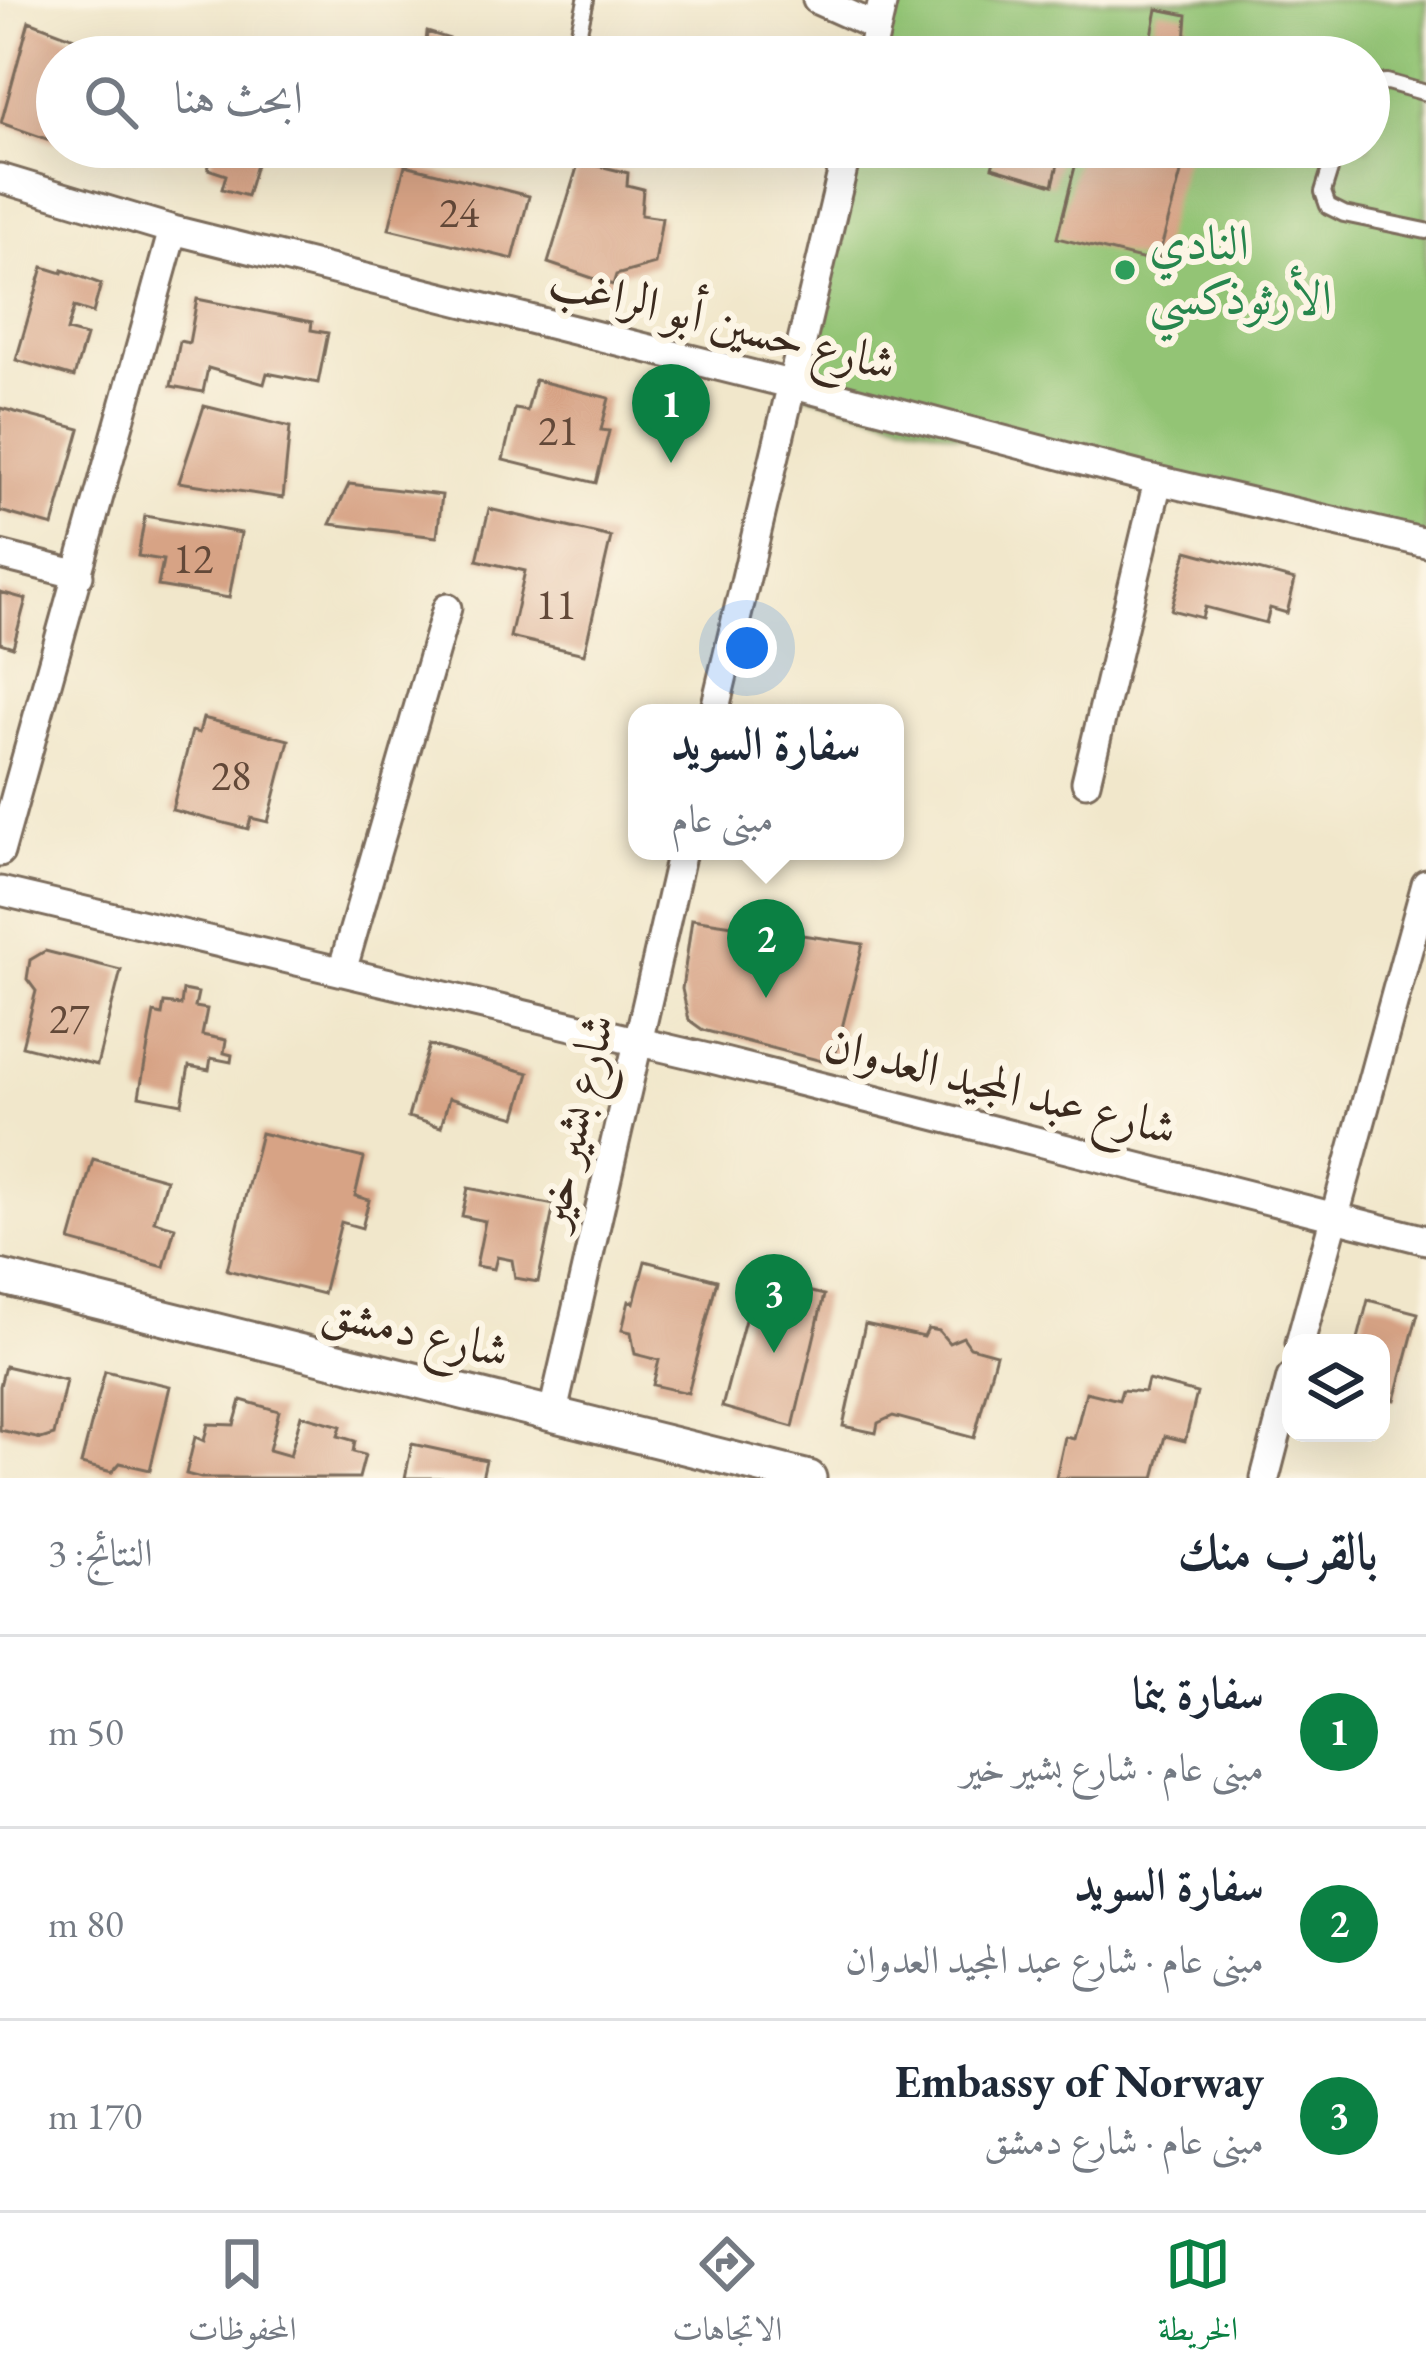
<!DOCTYPE html>
<html lang="ar">
<meta charset="utf-8">
<style>
body{margin:0;font-family:"EB Garamond",Amiri,serif;background:#f6f6f7;color:#1f2937;direction:rtl}
.controls{position:absolute;right:36px;bottom:36px;display:grid;overflow:hidden;border-radius:24px;box-shadow:0 12px 48px #0002}
.controls button{width:108px;height:108px;display:grid;place-items:center;padding:0;border:0;border-bottom:3px solid #e0e1e3;background:#fff;color:#1f2937;font:60px sans-serif}
.you{position:absolute;left:747px;top:648px;width:42px;height:42px;margin:-30px;border:9px solid #fff;border-radius:50%;background:#1a73e8;box-shadow:0 0 0 18px #1a73e833}
.badge{display:grid;place-items:center;width:78px;height:78px;border-radius:50%;background:#0b8043;color:#fff;font-size:39px;font-weight:700}
.pin{position:absolute;translate:-50% -99px;filter:drop-shadow(0 3px 6px #0008)}
.pin::after{content:'';position:absolute;top:63px;width:42px;height:36px;background:inherit;clip-path:polygon(0 0,100% 0,50% 100%)}
.popup{position:absolute;left:628px;top:704px;width:276px;height:156px;box-sizing:border-box;display:grid;place-content:center;border-radius:24px;background:#fff;filter:drop-shadow(0 3px 9px #0005);font-size:39px;white-space:nowrap;color:#747a83}
.popup b{font-size:45px;color:#1f2937}
.popup::after{content:'';position:absolute;left:50%;top:100%;margin-left:-24px;border:24px solid transparent;border-top-color:#fff}
.list{margin:0;padding:0;list-style:none}
h2{display:flex;justify-content:space-between;align-items:center;height:156px;margin:0;padding:0 48px;font-size:51px}
h2 small{font-size:39px;font-weight:400;color:#747a83}
.list li{display:grid;grid-template-columns:78px 1fr auto;gap:36px;align-items:center;box-sizing:border-box;height:192px;padding:0 48px;border-top:3px solid #e0e1e3}
.list b{display:block;font-size:45px;white-space:nowrap}
.list p{margin:0;font-size:39px;white-space:nowrap;color:#747a83}
.list em{font-size:39px;font-style:normal;color:#747a83}
.icon{flex:none;width:66px;height:66px;fill:none;stroke:currentColor;stroke-width:2;stroke-linecap:round;stroke-linejoin:round}
.map{position:relative;flex:none;width:1426px;height:1478px;overflow:hidden;direction:ltr}
.search{position:absolute;background:#fff;box-shadow:0 12px 48px #0002;left:36px;right:36px;top:36px;height:132px;display:flex;align-items:center;gap:30px;box-sizing:border-box;padding:0 42px;border-radius:66px;color:#747a83;font-size:45px}
.sheet{height:732px;background:#fff}
nav{display:flex;justify-content:space-around;align-items:center;box-sizing:border-box;height:168px;border-top:3px solid #e0e1e3;background:#fff;font-size:33px;color:#747a83}
nav a{display:grid;justify-items:center;gap:6px}
nav .on{color:#0b8043}
.map>svg:first-child{display:block}
.green{fill:#93c475;stroke:#67774a;stroke-width:3}
.building{fill:#d7a385}
.lines{fill:none;stroke-linecap:round;stroke-linejoin:round}
.service-casing{stroke:#7b6c5b;stroke-width:20}
.minor-casing{stroke:#7b6c5b;stroke-width:33}
.tertiary-casing{stroke:#7b6c5b;stroke-width:39}
.service{stroke:#fff;stroke-width:14}
.minor{stroke:#fff;stroke-width:27}
.tertiary{stroke:#fff;stroke-width:33}
.leisure-dot{fill:#2e9e5b;stroke:#fcf5e5;stroke-width:4.5}
.labels{text-anchor:middle;stroke-width:12;stroke-linejoin:round;paint-order:stroke}
.number-label{font-size:42px;fill:#624838}
.leisure-label{font-size:48px;fill:#27864d;stroke:#fcf5e5;text-anchor:start}
.street-label{font-size:48px;fill:#3b2a1e;stroke:#fcf5e5}
</style>
<div class="map">
<svg width="1426" height="1478" viewBox="0 0 1426 1478">
<rect width="100%" height="100%" fill="#fcf5e5"/>
<filter id="ink" filterUnits="userSpaceOnUse"><feTurbulence type="fractalNoise" baseFrequency=".00833" numOctaves="2"/><feDisplacementMap in="SourceGraphic" scale="24" xChannelSelector="R" yChannelSelector="G"/><feConvolveMatrix kernelMatrix="1 2 1 2 8 2 1 2 1" color-interpolation-filters="sRGB"/></filter>
<filter id="wash" filterUnits="userSpaceOnUse"><feTurbulence type="fractalNoise" baseFrequency=".004" numOctaves="4" result="noise"/><feDisplacementMap in="SourceGraphic" scale="48" xChannelSelector="R" yChannelSelector="G"/><feGaussianBlur stdDeviation="2.7" result="paint"/><feColorMatrix in="noise" values="0 0 0 0 0 0 0 0 0 0 0 0 0 0 0 0 0 1.4 0 .05"/><feComposite in="paint" operator="in"/></filter>
<g filter="url(#wash)">
<rect width="100%" height="100%" fill="#f1e7cb"/>
<!-- green -->
<path class="green" d="M884 0H1426V558L796 392 851 147H1369V57H871Z"/>
<g id="blocks">
<!-- building -->
<path class="building" d="M1157 9 1187 15 1185 42 1151 41Z
M29 21 93 45 88 57H57L55 142 1 123Z
M427 32 450 39 446 57 425 55Z
M198 147H261L247 196 222 189 226 175 208 169 212 155 196 151Z
M998 147H1062L1053 185 992 167Z
M1080 147H1188L1157 263 1057 238Z
M579 161 628 173 627 185 643 189 641 215 662 218 655 264 616 275 613 285 548 263Z
M405 165 529 196 513 259 389 229Z
M43 267 62 273 63 270 101 284 93 313 74 307 67 331 86 336 74 377 16 360Z
M197 299 312 322 311 330 328 333 318 383 267 373 264 384 208 368 203 392 171 386 180 341 189 343Z
M535 380 609 398 601 430 609 431 596 483 503 460 515 409 527 411Z
M204 406 290 427 283 498 179 482Z
M0 408 80 429 53 526 0 511Z
M349 484 442 495 437 537 330 524Z
M489 509 611 537 584 654 510 637 525 571 477 560Z
M145 516 241 533 229 598 158 586 163 560 138 556Z
M1187 551 1295 580 1287 613 1270 608 1266 623 1205 607 1202 618 1171 610Z
M0 592 26 599 13 647 0 643Z
M203 718 289 740 268 822 251 818 248 829 172 810 192 731 199 733Z
M692 919 863 944 833 1064 703 1030 689 1020 682 989Z
M45 951 121 970 97 1065 22 1046 36 991 27 979 30 960Z
M183 990 198 993 195 1007 207 1009 202 1035 226 1040 224 1053 232 1055 231 1062 211 1058 209 1070 189 1066 182 1104 139 1096 154 1013 162 1015 164 1003 181 1005Z
M429 1045 529 1073 516 1117 449 1098 441 1127 408 1117Z
M261 1133 364 1158 355 1196 369 1200 362 1228 341 1222 323 1294 227 1270Z
M93 1159 166 1179 154 1221 175 1227 164 1267 70 1241Z
M468 1188 554 1205 538 1282 515 1278 512 1260 497 1257 494 1269 476 1266 485 1221 462 1216Z
M645 1261 717 1280 688 1393 653 1385 659 1360 635 1354 631 1332 622 1330 629 1301 634 1303Z
M756 1278 824 1295 793 1427 722 1407Z
M1368 1300 1418 1313 1395 1400 1381 1396V1343H1357Z
M865 1324 924 1337 928 1329 939 1331 949 1343 963 1337 970 1347 996 1354 974 1438 893 1416 878 1423 876 1433 843 1426Z
M5 1366 66 1380 54 1435 41 1439 0 1430V1386Z
M105 1371 170 1386 150 1470 120 1463 112 1472 81 1464Z
M1148 1380 1197 1393 1185 1441 1165 1436 1154 1478H1056L1065 1437 1074 1439 1086 1392 1119 1400 1122 1390 1145 1392Z
M241 1400 279 1411 269 1450 290 1456 301 1415 341 1426 338 1436 355 1441 353 1452 365 1455 359 1478H201L186 1474 195 1437 204 1441 208 1424 234 1425Z
M412 1444 486 1460 482 1478H405Z"/>
</g>
</g>
<g filter="url(#ink)">
<use href="#blocks" fill-opacity="0" stroke="#7b6c5b" stroke-width="3"/>
<g class="lines">
<defs>
<path id="service" d="M573 57 586 0
M1369 83 1387 82 1426 93
M1337 147 1323 192 1328 206 1344 214 1426 231"/>
<path id="minor" d="M817 0 877 27
M870 57 883 0
M0 178 173 230 790 384 1144 477 1426 543
M0 555 79 575
M714 713 848 147
M1086 782 1158 481
M0 852 173 230
M0 891 712 1059 1426 1240
M342 971 447 608
M1300 1343 1426 884
M553 1412 682 851
M1265 1478 1291 1378"/>
<path id="tertiary" d="M0 1277 809 1478"/>
</defs>
<!-- service casing -->
<use href="#service" class="service-casing"/>
<!-- minor casing -->
<use href="#minor" class="minor-casing"/>
<!-- tertiary casing -->
<use href="#tertiary" class="tertiary-casing"/>
<!-- service -->
<use href="#service" class="service"/>
<!-- minor -->
<use href="#minor" class="minor"/>
<!-- tertiary -->
<use href="#tertiary" class="tertiary"/>
</g>
</g>
<!-- markers -->
<circle class="leisure-dot" cx="1125" cy="270" r="12"/>
<g class="labels">
<!-- number labels -->
<g class="number-label">
<text x="459" y="227">24</text>
<text x="558" y="445">21</text>
<text x="193" y="573">12</text>
<text x="556" y="619">11</text>
<text x="231" y="790">28</text>
<text x="69" y="1033">27</text>
</g>
<!-- leisure labels -->
<g class="leisure-label">
<text x="1149" y="259">النادي<tspan x="1149" dy="55">الأرثوذكسي</tspan></text>
</g>
<!-- street labels -->
<g class="street-label">
<text transform="translate(723 321) rotate(14)" y="17">شارع حسين أبو الراغب</text>
<text transform="translate(1001 1085) rotate(14)" y="17">شارع عبد المجيد العدوان</text>
<text transform="translate(573 1121) rotate(-77)" y="17">شارع بشير خير</text>
<text transform="translate(416 1330) rotate(13)" y="17">شارع دمشق</text>
</g>
</g>
</svg>
<div class="controls">
<button><svg class="icon" aria-label="layers" viewBox="0 0 24 24"><path d="M12 4l9 5-9 5-9-5zM3 14l9 5 9-5"/></svg></button>
</div>
<div class="you"></div>
<div class="pin badge" style="left:671px;top:463px">1</div>
<div class="pin badge" style="left:766px;top:998px">2</div>
<div class="popup"><b>سفارة السويد</b>مبنى عام</div>
<div class="pin badge" style="left:774px;top:1353px">3</div>
<div class="search"><svg class="icon" aria-label="search" viewBox="0 0 24 24"><circle cx="10" cy="10" r="6"/><path d="M15 15l6 6"/></svg>ابحث هنا</div>
</div>
<section class="sheet">
<h2>بالقرب منك<small>النتائج: 3</small></h2>
<ul class="list">
<li><span class="badge">1</span><div><b>سفارة بنما</b><p>مبنى عام · شارع بشير خير</p></div><em>50 m</em></li>
<li><span class="badge">2</span><div><b>سفارة السويد</b><p>مبنى عام · شارع عبد المجيد العدوان</p></div><em>80 m</em></li>
<li><span class="badge">3</span><div><b>Embassy of Norway</b><p>مبنى عام · شارع دمشق</p></div><em>170 m</em></li>
</ul>
</section>
<nav>
<a class="on"><svg class="icon" aria-label="map" viewBox="0 0 24 24"><path d="M3 6l6-2 6 2 6-2v14l-6 2-6-2-6 2zM9 4v14M15 6v14"/></svg>الخريطة</a>
<a><svg class="icon" aria-label="directions" viewBox="0 0 24 24"><path d="M12 3l9 9-9 9-9-9zM9 14v-3h6M13 9l2 2-2 2"/></svg>الاتجاهات</a>
<a><svg class="icon" aria-label="saved" viewBox="0 0 24 24"><path d="M7 4h10v16l-5-4-5 4z"/></svg>المحفوظات</a>
</nav>
